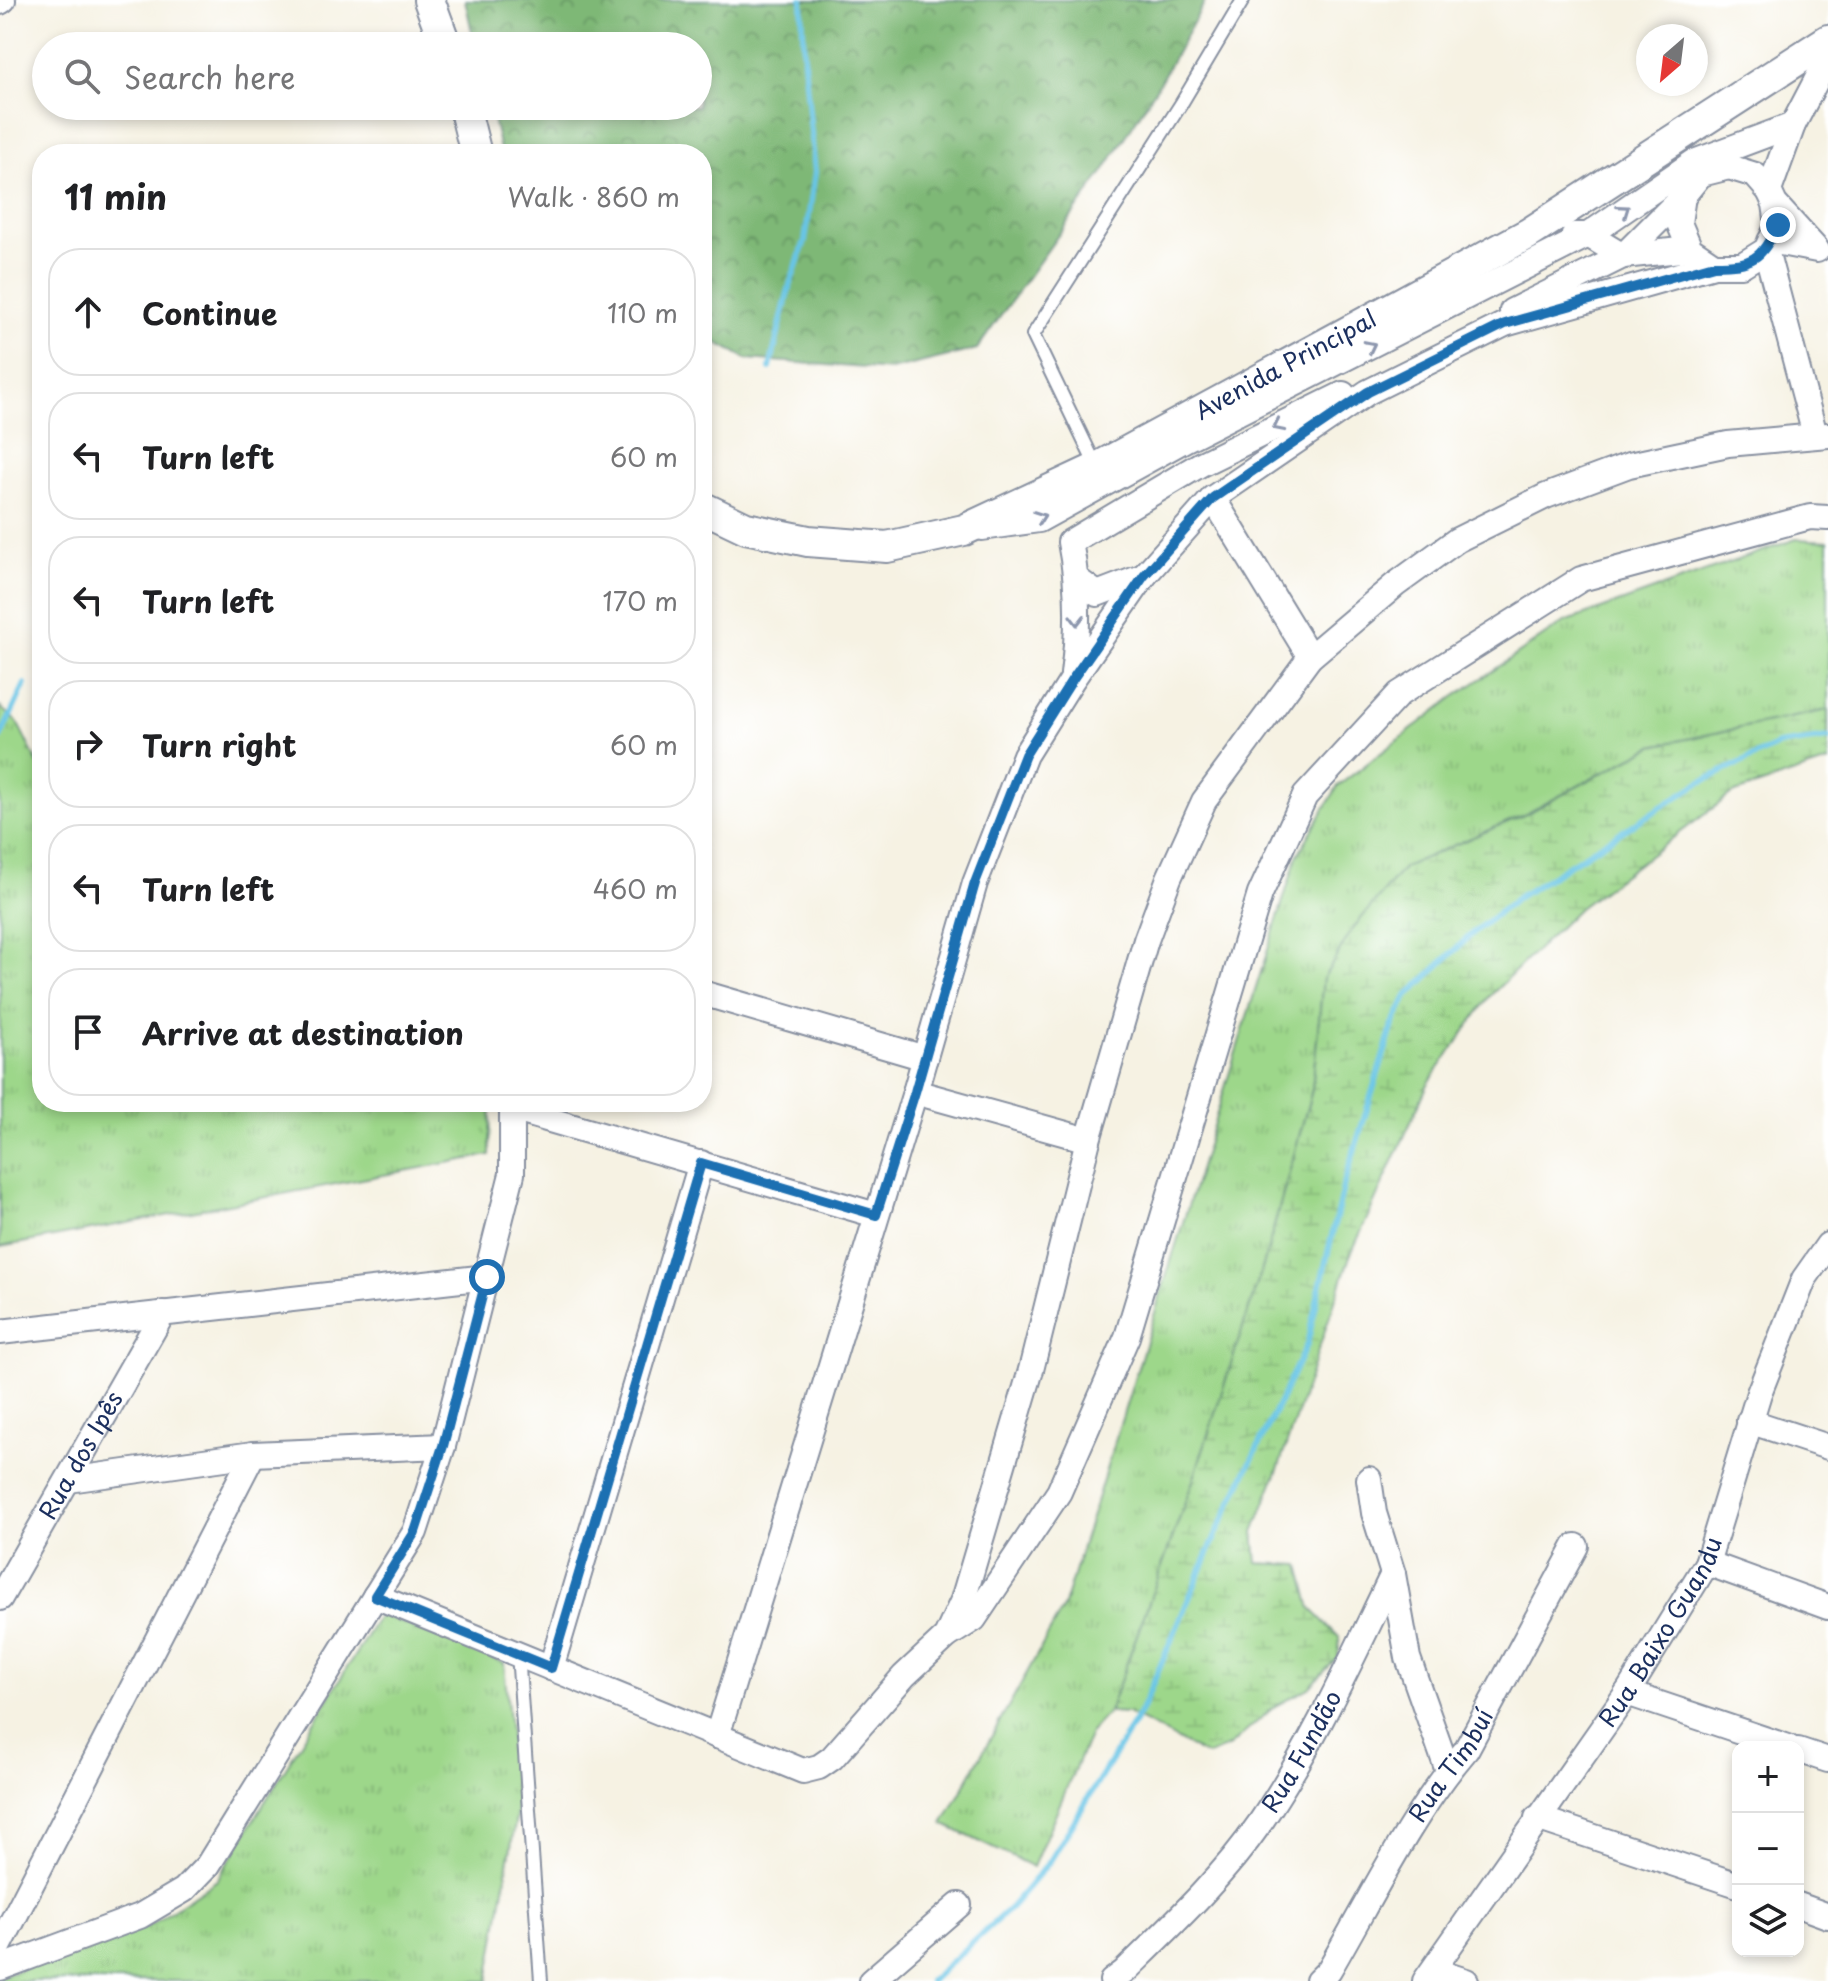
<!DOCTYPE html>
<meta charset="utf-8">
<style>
body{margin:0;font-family:"Playpen Sans",sans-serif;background:#f6f6f6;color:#202124}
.controls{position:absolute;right:24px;bottom:24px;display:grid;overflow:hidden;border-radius:16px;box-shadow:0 4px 12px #0003}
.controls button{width:72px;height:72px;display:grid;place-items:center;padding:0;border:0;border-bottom:2px solid #e0e0e0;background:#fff;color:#202124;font:40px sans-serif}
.compass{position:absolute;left:1636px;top:24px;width:72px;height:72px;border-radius:50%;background:#fff;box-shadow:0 4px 12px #0003;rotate:208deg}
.stop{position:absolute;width:24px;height:24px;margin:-18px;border:6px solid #1f6fb2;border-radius:50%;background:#fff}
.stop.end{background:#1f6fb2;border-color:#fff;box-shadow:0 2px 8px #0008}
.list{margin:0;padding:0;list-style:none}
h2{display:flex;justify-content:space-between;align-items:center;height:104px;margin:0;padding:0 32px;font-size:34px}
h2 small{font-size:26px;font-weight:400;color:#757577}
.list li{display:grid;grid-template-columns:52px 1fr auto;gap:24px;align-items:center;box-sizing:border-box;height:128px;margin:0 16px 16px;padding:0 16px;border:2px solid #e0e0e0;border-radius:32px}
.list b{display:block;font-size:30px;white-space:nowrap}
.list em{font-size:26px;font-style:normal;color:#757577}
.icon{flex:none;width:44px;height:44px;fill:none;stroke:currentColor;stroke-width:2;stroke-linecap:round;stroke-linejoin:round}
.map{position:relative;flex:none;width:1828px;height:1981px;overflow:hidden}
.search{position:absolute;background:#fff;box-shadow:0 4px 12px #0003;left:32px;top:32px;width:680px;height:88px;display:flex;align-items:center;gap:20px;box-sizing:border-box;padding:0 28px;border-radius:44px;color:#757577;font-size:30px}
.panel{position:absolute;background:#fff;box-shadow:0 4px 12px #0003;left:32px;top:144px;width:680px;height:968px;border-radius:32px}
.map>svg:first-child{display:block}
.grass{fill:url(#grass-tufts);stroke:#5c8374;stroke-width:2}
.forest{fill:url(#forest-crowns);stroke:#4c746a;stroke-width:2}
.wetland{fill:url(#wetland-marsh);stroke:#5c8374;stroke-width:2}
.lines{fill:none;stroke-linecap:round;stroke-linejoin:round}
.stream{stroke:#68c5e6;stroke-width:6}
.service-casing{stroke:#8890a0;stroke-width:16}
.minor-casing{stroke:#8890a0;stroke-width:28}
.tertiary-casing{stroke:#8890a0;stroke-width:34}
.service{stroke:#fff;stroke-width:12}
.minor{stroke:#fff;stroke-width:24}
.tertiary{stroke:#fff;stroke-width:30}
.oneway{stroke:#8d97ae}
.route{stroke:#1f6fb2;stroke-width:10}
.labels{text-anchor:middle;stroke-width:6;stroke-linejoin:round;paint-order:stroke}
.street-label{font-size:24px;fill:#1b2f5e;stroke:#fff}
</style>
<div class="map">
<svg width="1828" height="1981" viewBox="0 0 1828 1981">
<defs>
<pattern id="grass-tufts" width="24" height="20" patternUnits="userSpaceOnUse" patternTransform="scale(2)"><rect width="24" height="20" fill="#9dd78a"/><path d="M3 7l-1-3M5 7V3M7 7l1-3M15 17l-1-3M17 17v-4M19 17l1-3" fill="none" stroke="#87b97a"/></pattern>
<pattern id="forest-crowns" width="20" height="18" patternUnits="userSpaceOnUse" patternTransform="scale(2)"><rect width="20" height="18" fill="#7eb876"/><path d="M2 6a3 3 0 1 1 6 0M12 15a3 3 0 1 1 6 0" fill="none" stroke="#669664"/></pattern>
<pattern id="wetland-marsh" width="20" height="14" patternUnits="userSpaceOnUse" patternTransform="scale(2)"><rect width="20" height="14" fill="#9dd78a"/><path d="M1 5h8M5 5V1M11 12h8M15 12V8" fill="none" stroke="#87b97a"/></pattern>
</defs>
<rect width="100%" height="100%" fill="#fff"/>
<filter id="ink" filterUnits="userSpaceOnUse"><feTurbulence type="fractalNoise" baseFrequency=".0125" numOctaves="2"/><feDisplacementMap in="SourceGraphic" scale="16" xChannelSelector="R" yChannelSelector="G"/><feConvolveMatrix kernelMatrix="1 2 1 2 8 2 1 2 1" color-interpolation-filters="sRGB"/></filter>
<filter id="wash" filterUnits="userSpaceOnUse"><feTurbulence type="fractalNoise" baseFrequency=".006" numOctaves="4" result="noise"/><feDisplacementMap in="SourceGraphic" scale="32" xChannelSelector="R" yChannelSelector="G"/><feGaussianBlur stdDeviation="1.8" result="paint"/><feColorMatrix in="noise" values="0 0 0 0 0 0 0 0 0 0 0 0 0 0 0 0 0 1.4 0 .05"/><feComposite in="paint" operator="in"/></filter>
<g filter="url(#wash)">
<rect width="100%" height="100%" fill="#f6f2e3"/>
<!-- grass -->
<path class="grass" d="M1796 539 1828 541V710L1653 746 1526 814 1404 867 1354 928 1323 979 1312 1090 1264 1263 1192 1484 1109 1712 1091 1731 1033 1867 943 1824 1063 1608 1297 856 1338 786 1454 697 1565 622Z
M0 707 17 722 42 772V1102H491L490 1155 0 1247Z
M380 1614 504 1663 517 1812 488 1981H0V1976L147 1927 217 1880Z"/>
<!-- forest -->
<path class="forest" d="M465 0H1206L1157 87 1104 171 977 349 891 370 747 359 702 335V154H501L490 106H698V46H475Z"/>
<!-- wetland -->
<path class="wetland" d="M1828 710V762L1732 794 1579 908 1489 997 1428 1084 1350 1256 1281 1461 1254 1532 1257 1563 1300 1565 1311 1609 1340 1638 1338 1657 1309 1688 1275 1706 1230 1746 1207 1756 1128 1713 1109 1712 1192 1484 1264 1263 1312 1090 1323 979 1354 927 1404 867 1526 814 1653 746Z"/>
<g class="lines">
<!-- stream -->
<path class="stream" d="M770 368 790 284 805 241 815 172 804 62 802 0
M0 738 25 684
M930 1981 1011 1907 1050 1861 1141 1711 1216 1535 1307 1344 1343 1187 1393 1025 1407 996 1475 931 1520 896 1699 783 1778 745 1828 738"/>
</g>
</g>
<g filter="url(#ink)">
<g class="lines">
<defs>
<path id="service" d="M1097 468 1033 335 1181 104 1243 0
M518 1653 541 1981"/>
<g id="minor">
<path d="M0 2 3 0"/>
<path d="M1769 191 1793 125 1828 58"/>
<path d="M1574 235H1588L1623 256 1690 249"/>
<path d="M1770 241 1817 250 1775 204 1769 191 1755 175 1729 167 1701 174 1683 196 1679 223 1690 249 1714 265H1742L1766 250 1778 225 1775 204"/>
<path d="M1766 250 1815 435"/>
<path d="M1512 311 1623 256 1683 196"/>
<path d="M1213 498 1310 657"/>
<path d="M982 528 1039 520 1186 439 1588 235 1694 162 1793 125"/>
<path d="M1078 580 1097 594 1144 576"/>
<path d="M1073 674C1079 629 1079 586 1070 542L1201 464 1343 394"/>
<path d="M702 993 925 1058"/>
<path d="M915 1092 1088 1140"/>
<path d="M512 1109 876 1215"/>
<path d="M0 1332 487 1277"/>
<path d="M1749 1421 1828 1447"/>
<path d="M1369 1479 1374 1513 1393 1574 1408 1658 1448 1771"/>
<path d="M69 1480 253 1454 443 1446"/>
<path d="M1707 1563 1828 1607"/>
<path d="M375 1596 803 1771 819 1767 832 1758 904 1676 946 1637 963 1600 1031 1370 1088 1140 1146 940 1169 878 1204 801 1310 657 1395 585 1457 540 1546 496 1629 465 1728 444 1828 435"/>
<path id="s1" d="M0 1598 163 1313"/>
<path d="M947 1636 974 1619 1059 1492 1127 1337 1260 894 1305 796 1399 694 1581 579 1810 517 1828 518"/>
<path d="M551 1668 701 1163"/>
<path d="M1627 1693 1788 1747"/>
<path d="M717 1736 915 1092 975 883 1025 755 1072 680 1144 576 1213 498 1368 392 1505 324 1714 265"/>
<path d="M1798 1750 1828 1760"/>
<path d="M1537 1818 1738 1885"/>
<path d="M1798 1905 1828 1916"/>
<path d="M0 1945 253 1454"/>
<path d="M0 1968 140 1916 184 1890 208 1865 415 1532 443 1446 512 1174V1102"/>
<path d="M1435 1971 1466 1981"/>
<path d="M871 1981 959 1905"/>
<path id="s2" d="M1112 1981 1124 1972C1172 1925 1222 1878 1260 1823 1313 1745 1352 1658 1393 1574"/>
<path id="s3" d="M1318 1981 1329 1970C1371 1898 1412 1813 1466 1750L1576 1546"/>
<path id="s4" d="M1425 1981 1627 1693 1707 1563 1759 1393 1804 1279 1828 1245"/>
</g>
<g id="tertiary">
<path d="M429 0 446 46"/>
<path d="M464 106 476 154"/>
<path id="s5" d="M702 507 746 528 808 541 887 547 964 530 1097 468 1528 234 1828 40"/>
</g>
</defs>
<!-- service casing -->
<use href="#service" class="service-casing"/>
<!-- minor casing -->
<use href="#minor" class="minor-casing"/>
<!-- tertiary casing -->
<use href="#tertiary" class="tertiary-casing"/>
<!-- service -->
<use href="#service" class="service"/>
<!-- minor -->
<use href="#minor" class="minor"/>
<!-- tertiary -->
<use href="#tertiary" class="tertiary"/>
</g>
<!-- one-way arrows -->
<defs><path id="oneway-chevron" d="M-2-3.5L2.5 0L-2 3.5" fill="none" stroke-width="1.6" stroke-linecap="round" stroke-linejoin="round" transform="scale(2)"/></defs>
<g class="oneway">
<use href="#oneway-chevron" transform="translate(1624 210) rotate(-35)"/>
<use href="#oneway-chevron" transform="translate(1370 346) rotate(-27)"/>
<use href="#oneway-chevron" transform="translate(1278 426) rotate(154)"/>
<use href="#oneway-chevron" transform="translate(1040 517) rotate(-20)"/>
<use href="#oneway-chevron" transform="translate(1077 620) rotate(90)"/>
</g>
</g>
<g class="lines" filter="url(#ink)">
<!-- route -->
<path class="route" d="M487 1277 443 1446 415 1532 375 1596 551 1668 701 1163 876 1215 915 1092 975 883 1025 755 1072 680 1144 576 1213 498 1368 392 1505 324 1714 265C1753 265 1760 260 1778 225"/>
</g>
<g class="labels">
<!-- street labels -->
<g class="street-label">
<text dy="8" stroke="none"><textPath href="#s5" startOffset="632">Avenida Principal</textPath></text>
<text dy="8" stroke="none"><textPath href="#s1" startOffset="164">Rua dos Ipês</textPath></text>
<text dy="8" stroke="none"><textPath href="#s4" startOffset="422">Rua Baixo Guandu</textPath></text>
<text dy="8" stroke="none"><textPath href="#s2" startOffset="300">Rua Fundão</textPath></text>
<text dy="8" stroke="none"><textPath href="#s3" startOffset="254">Rua Timbuí</textPath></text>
</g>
</g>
</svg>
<div class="controls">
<button>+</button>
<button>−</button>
<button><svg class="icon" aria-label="layers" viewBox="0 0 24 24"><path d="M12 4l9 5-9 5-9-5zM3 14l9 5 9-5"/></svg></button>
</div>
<svg class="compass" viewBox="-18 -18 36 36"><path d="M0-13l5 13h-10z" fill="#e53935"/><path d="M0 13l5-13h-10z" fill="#757577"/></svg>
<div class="stop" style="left:487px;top:1277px"></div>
<div class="stop end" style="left:1778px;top:225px"></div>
<div class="search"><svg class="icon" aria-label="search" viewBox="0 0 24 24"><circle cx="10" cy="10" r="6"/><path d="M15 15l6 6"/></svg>Search here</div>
<section class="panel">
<h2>11 min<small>Walk · 860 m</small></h2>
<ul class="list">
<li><svg class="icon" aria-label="ahead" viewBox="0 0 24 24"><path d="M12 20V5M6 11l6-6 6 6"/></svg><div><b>Continue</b></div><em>110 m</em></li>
<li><svg class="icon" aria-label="left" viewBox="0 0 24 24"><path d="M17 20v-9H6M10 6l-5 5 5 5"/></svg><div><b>Turn left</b></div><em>60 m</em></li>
<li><svg class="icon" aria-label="left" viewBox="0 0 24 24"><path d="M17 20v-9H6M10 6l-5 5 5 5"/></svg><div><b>Turn left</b></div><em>170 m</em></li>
<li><svg class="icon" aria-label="right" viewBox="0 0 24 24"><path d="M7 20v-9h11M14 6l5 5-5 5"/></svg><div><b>Turn right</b></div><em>60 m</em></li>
<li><svg class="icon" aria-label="left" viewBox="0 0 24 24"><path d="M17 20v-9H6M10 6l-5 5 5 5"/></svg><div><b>Turn left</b></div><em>460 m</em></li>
<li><svg class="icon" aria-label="arrive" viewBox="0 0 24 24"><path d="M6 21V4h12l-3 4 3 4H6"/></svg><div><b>Arrive at destination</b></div></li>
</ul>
</section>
</div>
